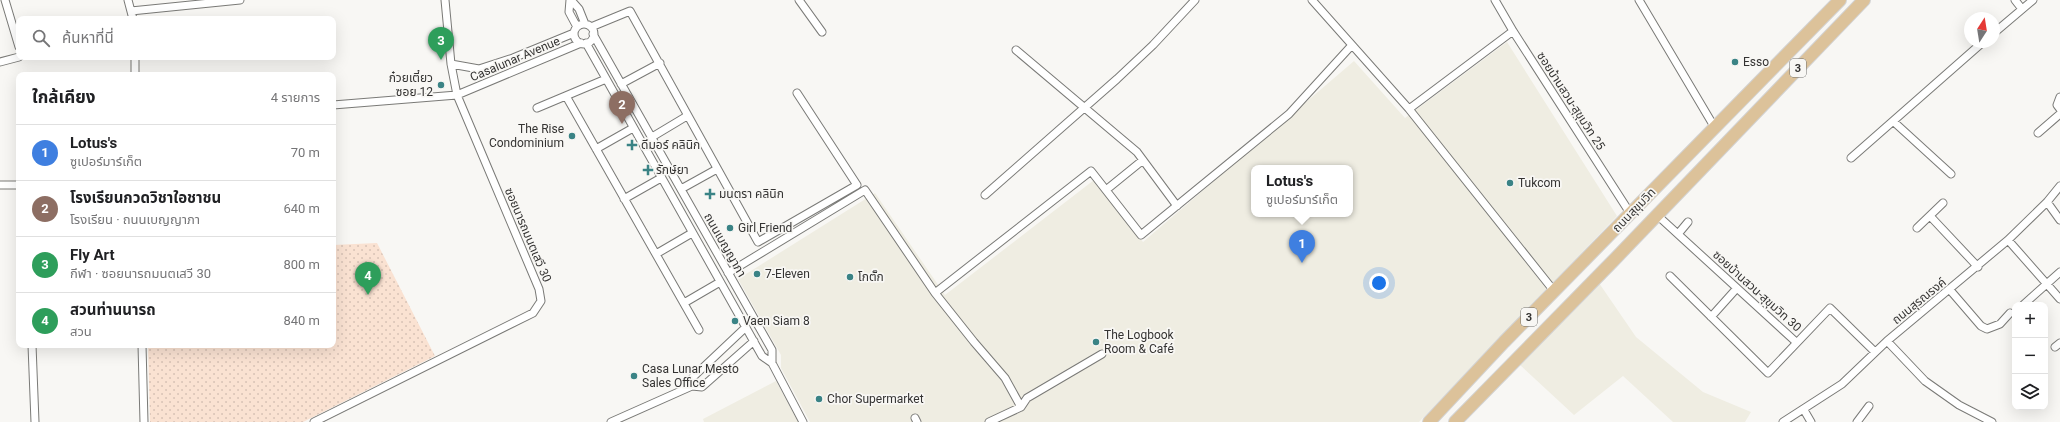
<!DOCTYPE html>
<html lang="th">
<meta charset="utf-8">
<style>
body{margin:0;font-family:Roboto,"Noto Sans Thai",sans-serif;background:#f2f2f2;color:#202124}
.controls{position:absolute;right:12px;bottom:12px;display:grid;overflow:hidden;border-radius:8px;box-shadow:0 4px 16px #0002}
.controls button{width:36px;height:36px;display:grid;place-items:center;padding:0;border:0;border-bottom:1px solid #e0e0e0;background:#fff;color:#202124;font:20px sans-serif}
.compass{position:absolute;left:1964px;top:12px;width:36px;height:36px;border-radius:50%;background:#fff;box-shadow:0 4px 16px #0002;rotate:12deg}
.you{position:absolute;left:1379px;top:283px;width:14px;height:14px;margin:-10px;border:3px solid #fff;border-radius:50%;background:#1a73e8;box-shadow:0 0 0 6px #1a73e833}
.badge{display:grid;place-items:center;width:26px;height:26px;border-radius:50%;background:#3a8385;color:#fff;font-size:13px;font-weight:700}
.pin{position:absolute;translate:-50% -33px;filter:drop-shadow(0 1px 2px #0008)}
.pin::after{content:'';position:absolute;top:21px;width:14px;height:12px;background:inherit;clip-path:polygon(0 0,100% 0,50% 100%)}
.popup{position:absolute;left:1251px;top:165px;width:102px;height:52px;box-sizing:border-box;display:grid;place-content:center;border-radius:8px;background:#fff;filter:drop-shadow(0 1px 3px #0005);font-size:13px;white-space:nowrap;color:#757577}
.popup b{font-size:15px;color:#202124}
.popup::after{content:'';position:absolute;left:50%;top:100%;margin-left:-8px;border:8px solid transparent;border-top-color:#fff}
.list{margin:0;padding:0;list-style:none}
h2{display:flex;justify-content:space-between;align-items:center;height:52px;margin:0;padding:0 16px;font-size:17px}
h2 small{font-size:13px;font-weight:400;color:#757577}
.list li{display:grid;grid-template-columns:26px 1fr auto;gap:12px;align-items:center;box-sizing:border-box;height:56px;padding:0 16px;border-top:1px solid #e0e0e0}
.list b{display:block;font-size:15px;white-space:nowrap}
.list p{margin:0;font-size:13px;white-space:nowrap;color:#757577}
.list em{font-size:13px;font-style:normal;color:#757577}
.icon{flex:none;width:22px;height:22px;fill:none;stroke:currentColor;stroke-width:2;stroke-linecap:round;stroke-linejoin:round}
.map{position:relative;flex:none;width:2060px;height:422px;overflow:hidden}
.search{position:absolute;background:#fff;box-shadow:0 4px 16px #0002;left:16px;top:16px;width:320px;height:44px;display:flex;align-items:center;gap:10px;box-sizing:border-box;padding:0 14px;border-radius:8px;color:#757577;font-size:15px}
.panel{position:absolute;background:#fff;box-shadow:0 4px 16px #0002;left:16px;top:72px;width:320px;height:276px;border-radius:8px}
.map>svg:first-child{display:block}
.built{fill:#efede2;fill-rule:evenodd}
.grass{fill:url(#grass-dots)}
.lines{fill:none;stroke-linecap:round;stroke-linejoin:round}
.street-casing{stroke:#7a7a77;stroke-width:9}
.primary-casing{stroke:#d2d2d2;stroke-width:14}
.street{stroke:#fff;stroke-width:7}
.primary{stroke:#dcc29a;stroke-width:12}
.poi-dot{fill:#3a8385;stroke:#f8f7f4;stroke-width:1.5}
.labels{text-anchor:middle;stroke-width:3.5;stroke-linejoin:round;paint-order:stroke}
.shield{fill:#f8f7f4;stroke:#6f6e6c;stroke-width:1}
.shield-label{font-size:11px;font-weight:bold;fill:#343332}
.street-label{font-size:12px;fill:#343332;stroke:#f8f7f4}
.poi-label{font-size:12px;fill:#343332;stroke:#f8f7f4;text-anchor:start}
</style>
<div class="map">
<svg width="2060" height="422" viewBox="0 0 2060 422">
<defs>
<pattern id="grass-dots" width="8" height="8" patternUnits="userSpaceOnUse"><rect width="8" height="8" fill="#fae2d2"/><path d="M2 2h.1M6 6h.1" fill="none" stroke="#d7c2b5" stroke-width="1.8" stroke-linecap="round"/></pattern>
</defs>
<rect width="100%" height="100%" fill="#f8f7f4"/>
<!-- built -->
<path class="built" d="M1507 42 1617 216 1419 422H810L781 368V355L738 279 875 193 945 295 1094 180 1143 242 1354 61 1405 118ZM1254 168H1350V214H1254Z
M1599 283 1636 337 1703 392 1751 412 1745 422H1673L1623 376 1574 415 1519 364Z
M776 381 798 422H704L703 419Z"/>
<!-- grass -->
<path class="grass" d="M377 243 435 356 303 422H150L148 345H333V245Z"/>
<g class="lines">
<defs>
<path id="street" d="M5 0 19 47
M128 0 133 19
M570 0 569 12 577 27
M571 0 579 9 585 24
M799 0 822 32
M1312 0 1409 109 1554 291
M1495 0 1513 31 1630 213
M1639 0 1715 128
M2015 0 2022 9
M131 11 240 0
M574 34a10 10 0 1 1 20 0a10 10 0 1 1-20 0Z
M591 27 630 11 758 242 857 185 797 93
M1994 33 2033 0
M593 34 772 350V363
M586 43 762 356 772 363 803 422
M1016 50 1137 152 1177 206
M135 57V75
M0 62 19 57
M451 64 479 69 513 58 574 33
M621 84 660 63
M566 96 699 330
M2060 97 2057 105 2060 109
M333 105 457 95 581 43
M537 108 606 79
M1409 109 1513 31
M1894 122 1951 174
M2038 133 2060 114
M652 137 687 116
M596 149 633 128
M1851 158 1983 42
M0 185H19
M681 189 717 169
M1106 190 1143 160
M985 195 1117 79 1153 45 1195 0
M624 199 661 178
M2047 202 2060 220
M1657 215 1796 342
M1930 216 1978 267
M1917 228 1943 203
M1678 234 1688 222
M2008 240 2060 299
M656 254 692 233
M728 273 865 190 935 293 974 342 1005 378 1021 407
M1670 276 1768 373 1830 308 1875 352
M1950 290 1981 326 1987 329 2000 324 2010 313
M935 293 1091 171 1141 235 1289 114 1352 45
M684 303 720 282
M2023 305 2060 272
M1711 317 1737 288
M1887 341 1925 381 1959 405 1992 422
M32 345 35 422
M142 345 144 422
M2055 347 2060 343
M692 386 693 377 746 327
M1804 410 1811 422
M915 418 917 422
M314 422 533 313 541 301 539 289 457 95 451 64 445 0
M611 422 692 386 702 387 754 341
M989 422 1021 407 1027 398 1102 354
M1783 422 1842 384 1887 341 2008 240 2047 202 2060 186
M1857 422 1869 406"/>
<path id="primary" d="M1429 422 1504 342 1840 0
M1455 422 1613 261 1864 0"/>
</defs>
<!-- street casing -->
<use href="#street" class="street-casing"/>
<!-- primary casing -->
<use href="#primary" class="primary-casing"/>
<!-- street -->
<use href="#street" class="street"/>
<!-- primary -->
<use href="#primary" class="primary"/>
</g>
<!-- markers -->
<g class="poi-dot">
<circle cx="1735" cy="62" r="4"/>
<circle cx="441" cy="85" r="4"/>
<circle cx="572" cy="136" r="4"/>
<path d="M630 139h4v4h4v4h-4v4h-4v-4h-4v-4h4z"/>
<path d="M646 164h4v4h4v4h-4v4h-4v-4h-4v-4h4z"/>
<circle cx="1510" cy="183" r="4"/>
<path d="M708 188h4v4h4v4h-4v4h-4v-4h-4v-4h4z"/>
<circle cx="730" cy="228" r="4"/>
<circle cx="757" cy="274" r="4"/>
<circle cx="850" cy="277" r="4"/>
<circle cx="735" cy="321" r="4"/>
<circle cx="1096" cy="342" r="4"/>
<circle cx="634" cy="376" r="4"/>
<circle cx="819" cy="399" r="4"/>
</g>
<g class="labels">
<!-- shield labels -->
<g class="shield">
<rect x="1790" y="59" width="16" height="18" rx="3"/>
<rect x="1521" y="308" width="16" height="18" rx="3"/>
</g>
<g class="shield-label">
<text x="1798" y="72">3</text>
<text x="1529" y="321">3</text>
</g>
<!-- street labels -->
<g class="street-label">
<text transform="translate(515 59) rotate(-23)" y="4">Casalunar Avenue</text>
<text transform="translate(1571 101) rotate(57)" y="4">ซอยบ้านสวน-สุขุมวิท 25</text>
<text transform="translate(1634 210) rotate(-46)" y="4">ถนนสุขุมวิท</text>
<text transform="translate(528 235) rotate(67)" y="4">ซอยนารถมนตเสวี 30</text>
<text transform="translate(725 245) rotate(60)" y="4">ถนนเบญญาภา</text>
<text transform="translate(1757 291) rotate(42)" y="4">ซอยบ้านสวน-สุขุมวิท 30</text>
<text transform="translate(1919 301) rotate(-39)" y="4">ถนนสุรณรงค์</text>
</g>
<!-- poi labels -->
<g class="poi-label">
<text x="1743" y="66">Esso</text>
<text x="433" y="82" text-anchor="end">ก๋วยเตี๋ยว<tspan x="433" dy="14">ซอย 12</tspan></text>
<text x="564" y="133" text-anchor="end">The Rise<tspan x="564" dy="14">Condominium</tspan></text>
<text x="641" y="149">ดีมอร์ คลินิก</text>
<text x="656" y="174">รักษ์ยา</text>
<text x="1518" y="187">Tukcom</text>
<text x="719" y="198">มนตรา คลินิก</text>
<text x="738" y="232">Girl Friend</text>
<text x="765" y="278">7-Eleven</text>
<text x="858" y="281">โกตั๊ก</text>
<text x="743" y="325">Vaen Siam 8</text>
<text x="1104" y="339">The Logbook<tspan x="1104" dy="14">Room &amp; Café</tspan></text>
<text x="642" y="373">Casa Lunar Mesto<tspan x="642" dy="14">Sales Office</tspan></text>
<text x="827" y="403">Chor Supermarket</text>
</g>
</g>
</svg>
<div class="controls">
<button>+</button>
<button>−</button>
<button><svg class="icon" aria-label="layers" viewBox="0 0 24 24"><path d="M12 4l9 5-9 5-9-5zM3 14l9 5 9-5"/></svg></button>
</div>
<svg class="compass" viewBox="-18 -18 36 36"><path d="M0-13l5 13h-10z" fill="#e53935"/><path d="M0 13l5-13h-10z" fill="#757577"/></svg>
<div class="you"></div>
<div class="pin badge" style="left:1302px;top:263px;background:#3f7fe0">1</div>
<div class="popup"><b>Lotus's</b>ซูเปอร์มาร์เก็ต</div>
<div class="pin badge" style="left:622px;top:124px;background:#8d6e63">2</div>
<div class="pin badge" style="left:441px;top:60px;background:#2e9e5b">3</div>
<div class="pin badge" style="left:368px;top:295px;background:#2e9e5b">4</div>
<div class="search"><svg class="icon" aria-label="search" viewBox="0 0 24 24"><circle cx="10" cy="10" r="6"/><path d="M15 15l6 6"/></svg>ค้นหาที่นี่</div>
<section class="panel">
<h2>ใกล้เคียง<small>4 รายการ</small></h2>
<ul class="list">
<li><span class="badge" style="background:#3f7fe0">1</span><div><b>Lotus's</b><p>ซูเปอร์มาร์เก็ต</p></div><em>70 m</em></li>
<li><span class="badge" style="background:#8d6e63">2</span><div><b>โรงเรียนกวดวิชาใอชาชน</b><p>โรงเรียน · ถนนเบญญาภา</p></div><em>640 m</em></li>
<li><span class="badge" style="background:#2e9e5b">3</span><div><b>Fly Art</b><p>กีฬา · ซอยนารถมนตเสวี 30</p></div><em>800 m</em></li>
<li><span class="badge" style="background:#2e9e5b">4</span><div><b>สวนท่านนารถ</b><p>สวน</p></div><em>840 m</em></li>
</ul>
</section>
</div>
